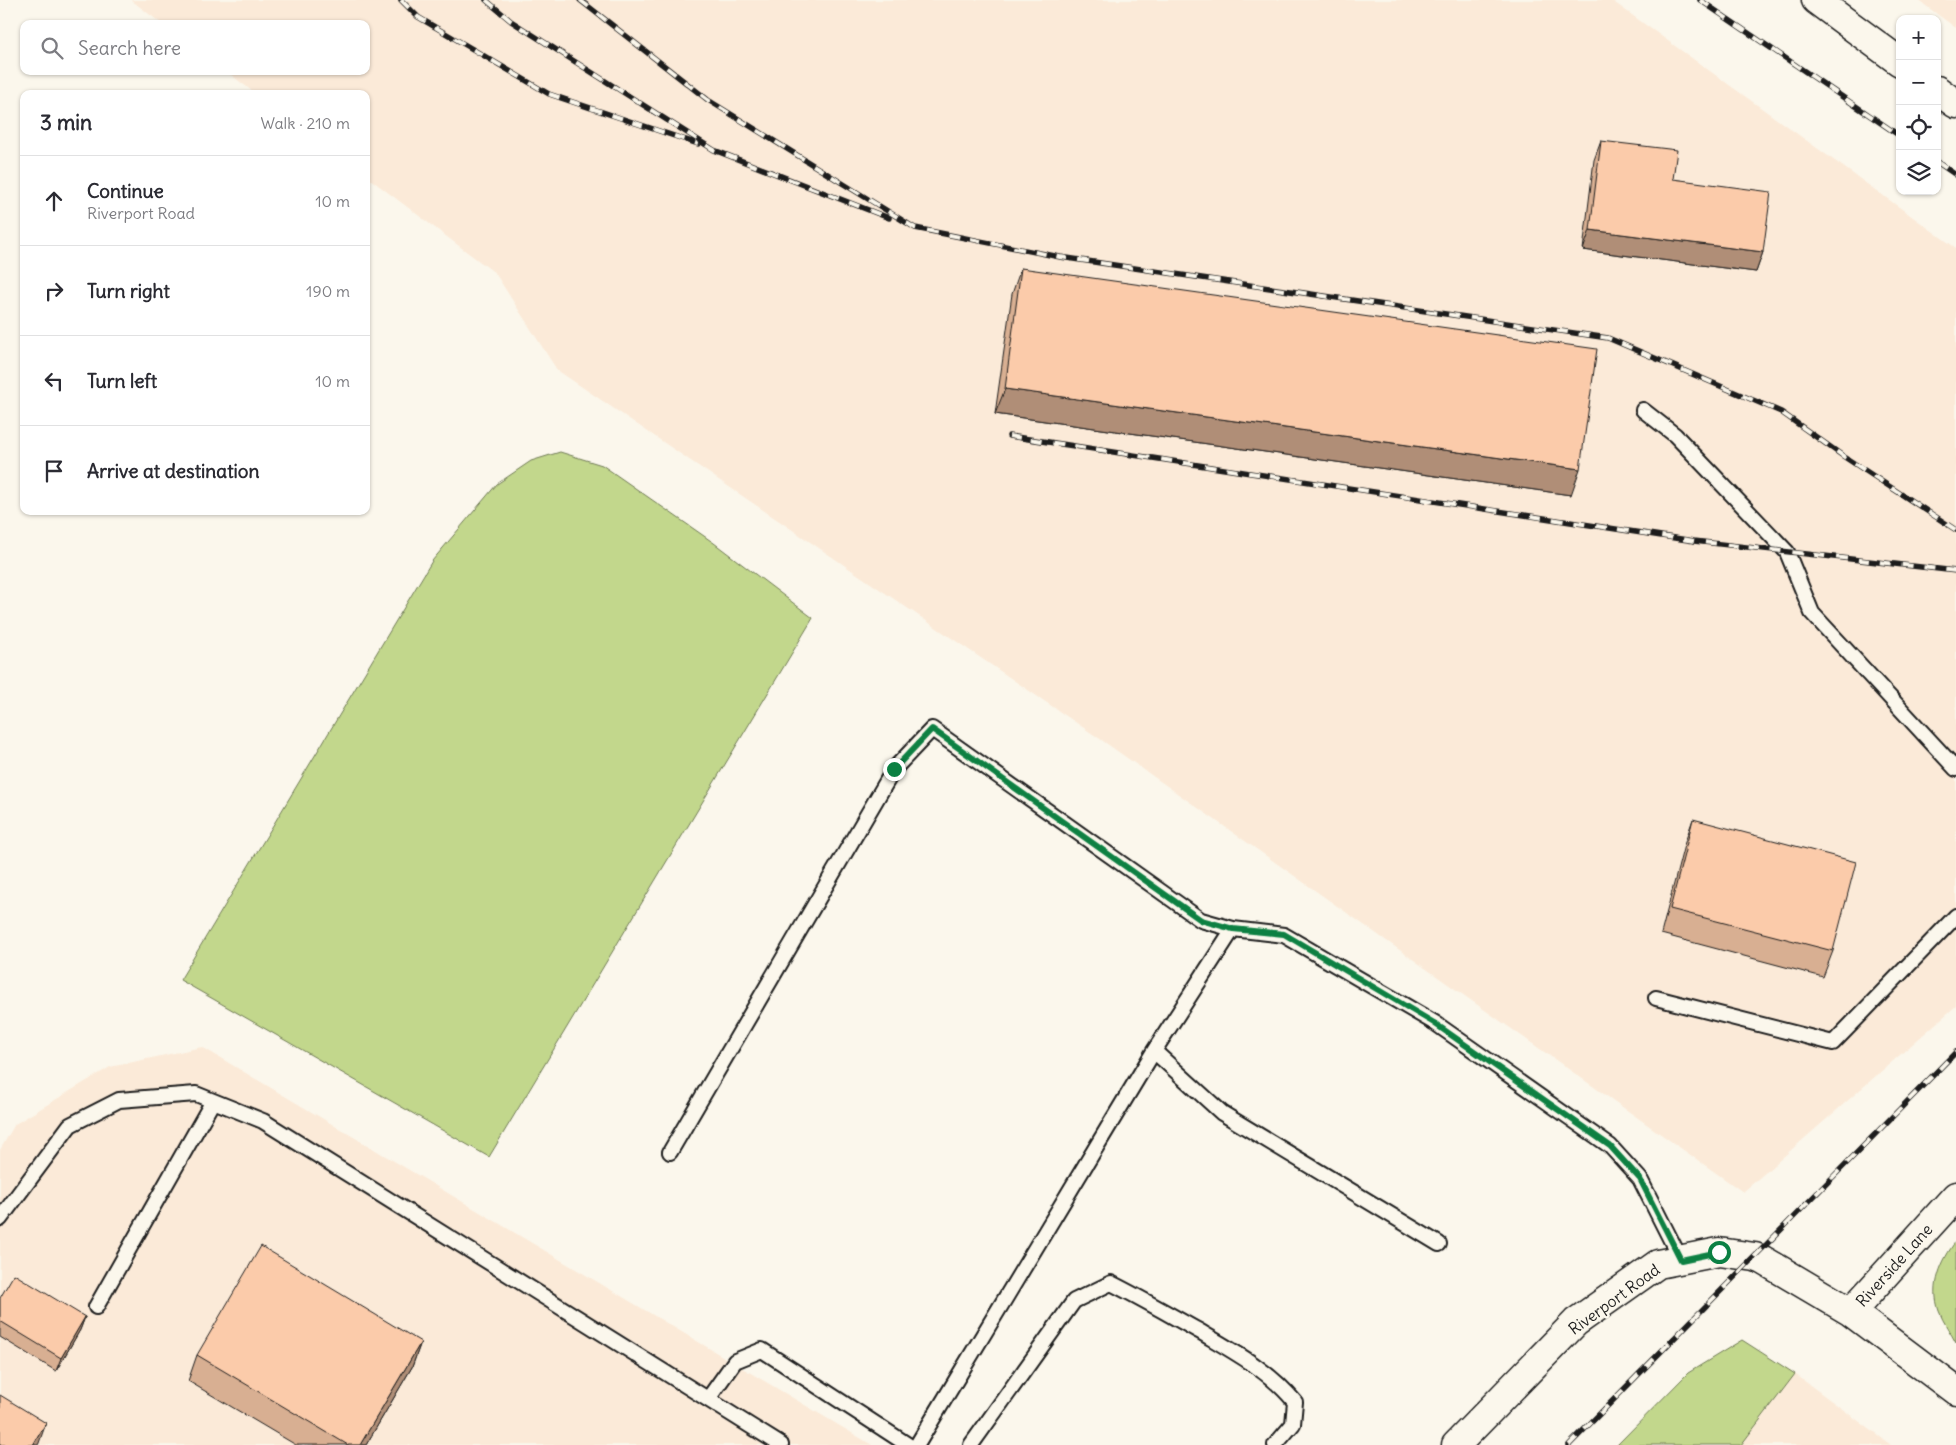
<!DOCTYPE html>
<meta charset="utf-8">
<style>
body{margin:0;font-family:Delius,sans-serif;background:#f7f7f7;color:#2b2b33}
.controls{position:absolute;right:15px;top:15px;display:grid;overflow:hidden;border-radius:10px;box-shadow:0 1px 4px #0004}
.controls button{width:45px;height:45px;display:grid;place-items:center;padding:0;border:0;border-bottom:1px solid #e1e1e2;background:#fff;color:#2b2b33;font:25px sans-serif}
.stop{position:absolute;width:15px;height:15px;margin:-11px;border:4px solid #0b8043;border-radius:50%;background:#fff}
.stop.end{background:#0b8043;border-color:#fff;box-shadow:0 1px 5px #0008}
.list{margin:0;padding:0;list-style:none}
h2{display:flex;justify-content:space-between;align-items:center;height:65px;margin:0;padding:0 20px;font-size:21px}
h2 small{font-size:16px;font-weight:400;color:#7c7c81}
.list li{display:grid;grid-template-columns:32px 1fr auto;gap:15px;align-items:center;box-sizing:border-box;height:90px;padding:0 20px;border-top:1px solid #e1e1e2}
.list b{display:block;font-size:19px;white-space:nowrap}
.list p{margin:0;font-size:16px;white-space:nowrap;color:#7c7c81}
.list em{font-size:16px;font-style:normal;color:#7c7c81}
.icon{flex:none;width:28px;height:28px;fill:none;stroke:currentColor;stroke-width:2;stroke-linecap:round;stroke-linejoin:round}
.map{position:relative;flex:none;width:1956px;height:1445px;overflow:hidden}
.search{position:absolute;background:#fff;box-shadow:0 1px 4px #0004;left:20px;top:20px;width:350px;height:55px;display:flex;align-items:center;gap:12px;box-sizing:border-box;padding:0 18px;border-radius:10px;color:#7c7c81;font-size:19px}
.panel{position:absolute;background:#fff;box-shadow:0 1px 4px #0004;left:20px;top:90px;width:350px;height:425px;border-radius:10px}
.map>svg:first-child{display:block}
.built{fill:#fbead8}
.green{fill:#c2d78c;stroke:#6f7a54}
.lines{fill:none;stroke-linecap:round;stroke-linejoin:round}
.lane-casing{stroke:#1c1c1c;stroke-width:18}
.street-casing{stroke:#1c1c1c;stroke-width:31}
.lane{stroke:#fbf7ec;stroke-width:14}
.street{stroke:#fbf7ec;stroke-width:28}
.rail-casing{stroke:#1c1c1c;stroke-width:5.5}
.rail{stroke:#fbf7ec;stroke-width:4;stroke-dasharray:11;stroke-linecap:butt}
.wall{fill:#d8af92;stroke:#1c1c1c}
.shaded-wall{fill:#b08e77;stroke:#1c1c1c}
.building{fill:#fbcbaa;stroke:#1c1c1c}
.route{stroke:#0b8043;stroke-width:6}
.labels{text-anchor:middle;stroke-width:5;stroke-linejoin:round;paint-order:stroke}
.street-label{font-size:16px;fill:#1c1c1c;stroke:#fbf7ec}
</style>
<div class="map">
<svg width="1956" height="1445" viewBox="0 0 1956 1445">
<rect width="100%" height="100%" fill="#fbf7ec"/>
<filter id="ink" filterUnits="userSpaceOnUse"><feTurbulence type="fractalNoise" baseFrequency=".02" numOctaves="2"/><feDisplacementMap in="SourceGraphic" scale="10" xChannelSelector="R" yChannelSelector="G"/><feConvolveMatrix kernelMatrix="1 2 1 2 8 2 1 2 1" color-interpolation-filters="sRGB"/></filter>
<g filter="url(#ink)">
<!-- built -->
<path class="built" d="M131 0H1611L1956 248V1006L1743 1192 1103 741 557 370 495 273 366 176V94H256L226 71H366V24H162Z
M1918 0H1956V28Z
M202 1047 872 1445H0V1150L15 1124 110 1067Z
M1795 1374 1891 1445H1741Z"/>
<!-- green -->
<path class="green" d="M560 452 602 465 714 543 813 618 489 1157 180 980 432 561 497 484 531 461Z
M1956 1241V1343C1951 1333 1943 1322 1939 1311 1930 1286 1941 1261 1956 1241Z
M1742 1340 1795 1374 1741 1445H1617L1688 1373Z"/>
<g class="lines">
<defs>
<path id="lane" d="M1643 410 1675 435 1787 552 1812 613 1956 769
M1656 998 1833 1043 1956 916
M1154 1051 1222 1113 1439 1244
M670 1152 894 769 932 729 1201 920 1233 929 1284 935 1435 1023 1610 1146 1640 1179 1681 1260
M0 1219 70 1125 119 1100 196 1094 263 1121 781 1445
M96 1307 213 1101
M708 1399 735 1361 762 1350 908 1445
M917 1445 1154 1051 1233 929
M971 1445 1074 1301 1111 1283C1141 1298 1170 1315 1199 1331 1234 1352 1269 1370 1295 1402L1293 1424 1275 1445"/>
<path id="street" d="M1816 0 1900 62
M1937 90 1956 104
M1851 1312 1956 1196
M1456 1445 1576 1322 1658 1264 1719 1252 1755 1257 1763 1260 1851 1312 1956 1391"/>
</defs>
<!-- lane casing -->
<use href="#lane" class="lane-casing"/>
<!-- street casing -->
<use href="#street" class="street-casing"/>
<!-- lane -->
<use href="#lane" class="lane"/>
<!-- street -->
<use href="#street" class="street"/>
<defs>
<path id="rail" d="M401 0 418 17 549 94 698 144
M486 0 511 21 714 150 889 218
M580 0 708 100 915 228 1060 257 1608 338 1781 412 1843 456 1956 530
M1700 0 1900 136
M1937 162 1956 175
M1009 436 1694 541 1956 571
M1569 1445 1956 1052"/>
</defs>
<!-- rail casing -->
<use href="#rail" class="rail-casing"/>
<!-- rail -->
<use href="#rail" class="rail"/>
</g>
<!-- wall -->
<path class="wall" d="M1601 141 1763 252 1756 272 1583 250 1594 160Z
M1021 268 1571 495 995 414 1012 294Z
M1693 819 1833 951 1823 977 1661 934 1684 845Z
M0 1298 85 1317 80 1330 56 1371 0 1337Z
M421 1342 412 1367 366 1445H296L188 1381 197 1355Z"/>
<!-- shaded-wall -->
<path class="shaded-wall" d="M1590 230 1763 252 1756 272 1583 250Z
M1005 389 1580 469 1571 495 995 414Z
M85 1317 80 1330 56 1371 61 1358Z
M421 1342 412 1367 366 1445H360Z
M46 1423 39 1443 38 1445H33Z"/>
<!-- building -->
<path class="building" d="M1601 141 1677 150 1673 179 1771 192 1763 252 1590 230Z
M1021 268 1597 349 1580 469 1005 389Z
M1693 819 1856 862 1833 951 1670 909Z
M261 1246 421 1342 360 1445H348L197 1355Z
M14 1274 85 1317 61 1358 0 1321V1298Z
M0 1395 46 1423 33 1445H0Z"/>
</g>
<g class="lines" filter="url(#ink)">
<!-- route -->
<path class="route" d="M894 769 932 729 1201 920 1233 929 1284 934 1434 1023 1610 1146 1640 1179 1681 1260 1719 1252"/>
</g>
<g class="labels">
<!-- street labels -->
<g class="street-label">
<text transform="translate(1894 1265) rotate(-48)" y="6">Riverside Lane</text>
<text transform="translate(1614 1299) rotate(-36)" y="6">Riverport Road</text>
</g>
</g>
</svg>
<div class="controls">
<button>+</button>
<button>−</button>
<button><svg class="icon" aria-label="locate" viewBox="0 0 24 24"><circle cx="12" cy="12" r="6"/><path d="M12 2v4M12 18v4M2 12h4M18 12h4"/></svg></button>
<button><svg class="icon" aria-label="layers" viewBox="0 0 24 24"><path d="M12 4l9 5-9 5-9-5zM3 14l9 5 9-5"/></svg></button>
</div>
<div class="stop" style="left:1719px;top:1252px"></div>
<div class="stop end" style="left:894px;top:769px"></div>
<div class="search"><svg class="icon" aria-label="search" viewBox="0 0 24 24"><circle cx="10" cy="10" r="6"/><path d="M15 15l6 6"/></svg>Search here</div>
<section class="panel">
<h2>3 min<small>Walk · 210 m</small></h2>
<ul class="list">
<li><svg class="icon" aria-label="ahead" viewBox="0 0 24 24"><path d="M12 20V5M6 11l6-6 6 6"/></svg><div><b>Continue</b><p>Riverport Road</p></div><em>10 m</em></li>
<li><svg class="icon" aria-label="right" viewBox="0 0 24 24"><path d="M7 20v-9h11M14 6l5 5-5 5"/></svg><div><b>Turn right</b></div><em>190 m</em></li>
<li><svg class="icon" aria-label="left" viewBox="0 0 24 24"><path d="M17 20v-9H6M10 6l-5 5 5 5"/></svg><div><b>Turn left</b></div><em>10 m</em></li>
<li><svg class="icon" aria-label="arrive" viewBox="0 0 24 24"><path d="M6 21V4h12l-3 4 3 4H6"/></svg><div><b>Arrive at destination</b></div></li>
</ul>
</section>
</div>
